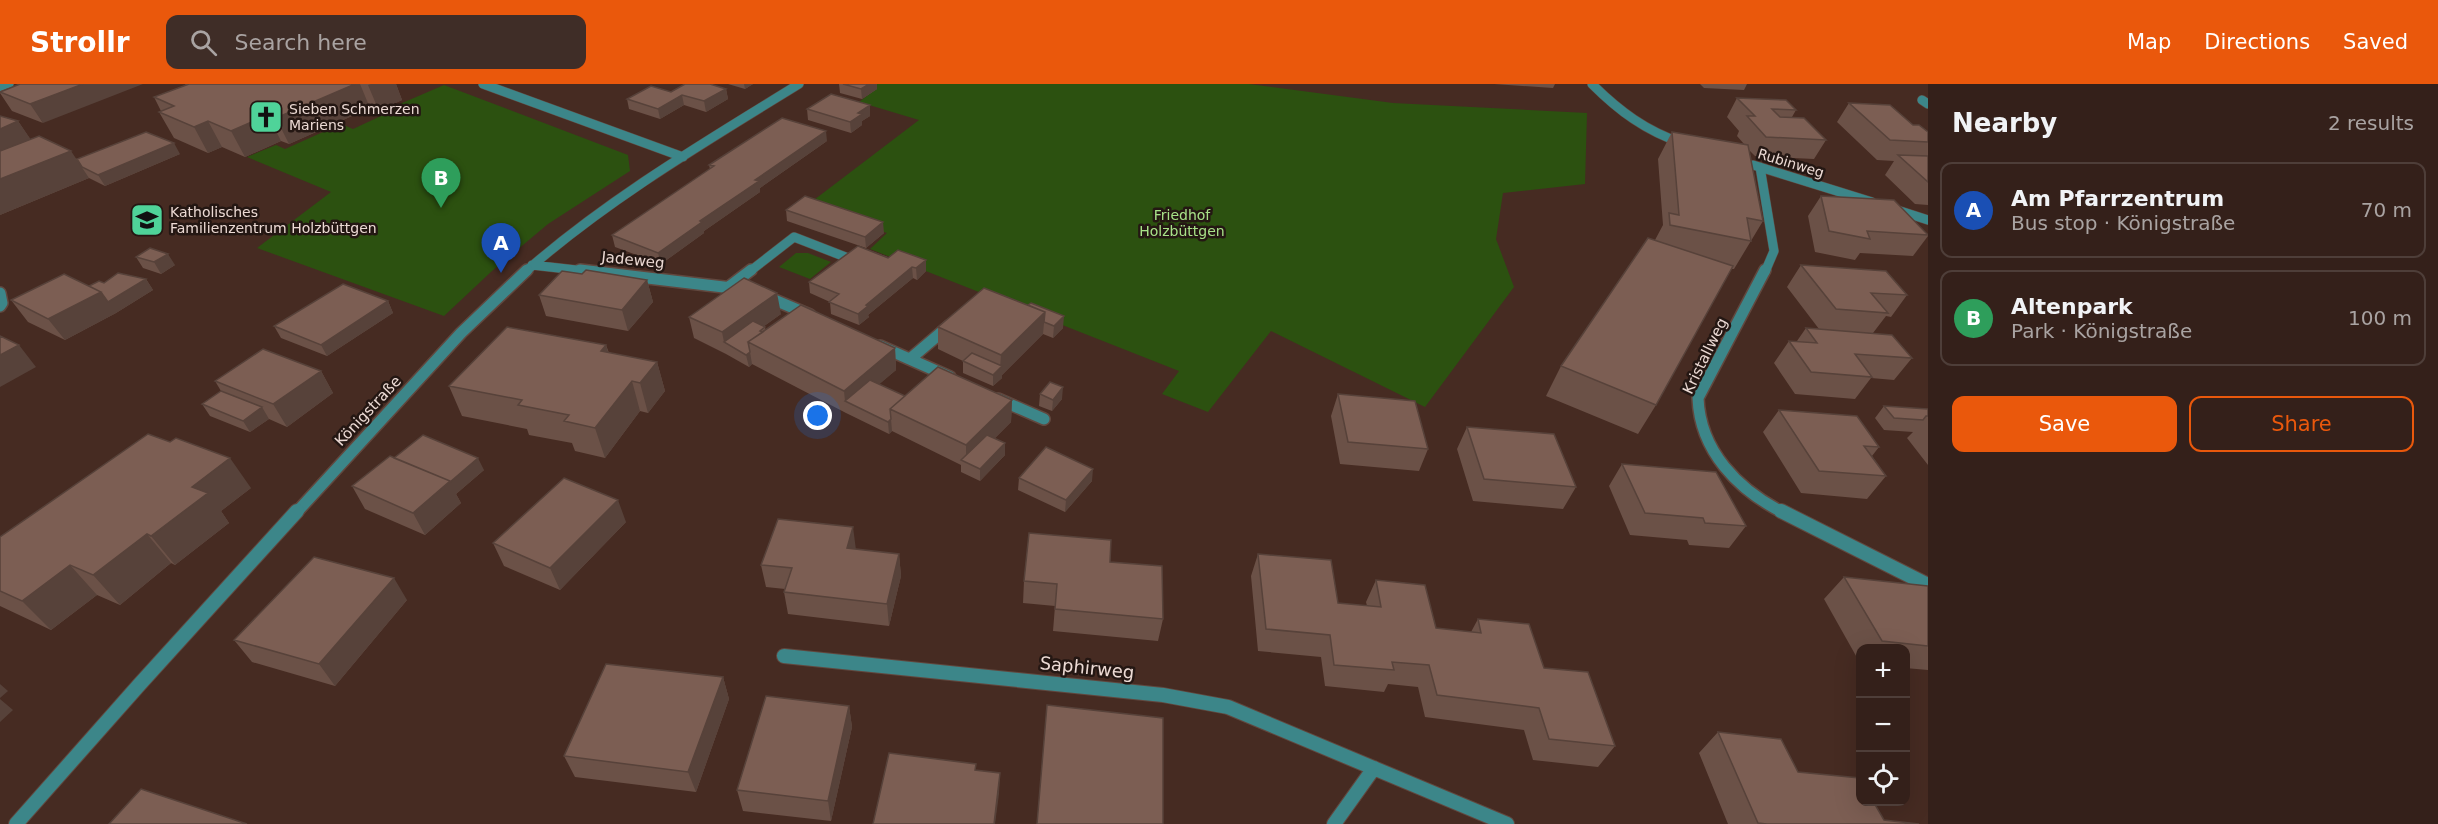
<!DOCTYPE html>
<meta charset="utf-8">
<style>
body{margin:0;font-family:"DejaVu Sans",sans-serif;background:#3f2d27;color:#f1f3f6}
.controls{position:absolute;right:18px;bottom:18px;display:grid;overflow:hidden;border-radius:12px;box-shadow:0 6px 24px #0002}
.controls button{width:54px;height:54px;display:grid;place-items:center;padding:0;border:0;border-bottom:2px solid #4e3e39;background:#34201a;color:#f1f3f6;font:30px sans-serif}
.you{position:absolute;left:818px;top:332px;width:21px;height:21px;margin:-15px;border:4px solid #fff;border-radius:50%;background:#1a73e8;box-shadow:0 0 0 9px #1a73e833}
.badge{display:grid;place-items:center;width:39px;height:39px;border-radius:50%;background:#ea580c;color:#fff;font-size:20px;font-weight:700}
.pin{position:absolute;translate:-50% -50px;filter:drop-shadow(0 2px 3px #0008)}
.pin::after{content:'';position:absolute;top:32px;width:21px;height:18px;background:inherit;clip-path:polygon(0 0,100% 0,50% 100%)}
.list{margin:0;padding:0;list-style:none}
h2{display:flex;justify-content:space-between;align-items:center;height:78px;margin:0;padding:0 24px;font-size:26px}
h2 small{font-size:20px;font-weight:400;color:#a9a3a2}
.list li{display:grid;grid-template-columns:39px 1fr auto;gap:18px;align-items:center;box-sizing:border-box;height:96px;margin:0 12px 12px;padding:0 12px;border:2px solid #4e3e39;border-radius:12px}
.list b{display:block;font-size:22px;white-space:nowrap}
.list p{margin:0;font-size:20px;white-space:nowrap;color:#a9a3a2}
.list em{font-size:20px;font-style:normal;color:#a9a3a2}
.actions{display:flex;gap:12px;padding:18px 24px}
.actions a{flex:1;padding:14px 0;border:2px solid #ea580c;border-radius:12px;text-align:center;font-size:21px;color:#ea580c}
.actions .main{background:#ea580c;color:#fff}
.icon{flex:none;width:33px;height:33px;fill:none;stroke:currentColor;stroke-width:2;stroke-linecap:round;stroke-linejoin:round}
.map{position:relative;flex:none;width:1928px;height:740px;overflow:hidden}
header{display:flex;align-items:center;gap:36px;box-sizing:border-box;height:84px;padding:0 30px;background:#ea580c;color:#fff}
header strong{font-size:28px}
nav{display:flex;gap:33px;margin-inline-start:auto;font-size:21px}
.search{width:420px;height:54px;background:#3f2d27;display:flex;align-items:center;gap:15px;box-sizing:border-box;padding:0 21px;border-radius:12px;color:#a9a3a2;font-size:22px}
main{display:flex}
aside{flex:1;background:#34201a}
.map>svg:first-child{display:block}
.green{fill:#2c5110}
.lines{fill:none;stroke-linecap:round;stroke-linejoin:round}
.street-far2-casing{stroke:#61473e;stroke-width:10}
.street-far1-casing{stroke:#61473e;stroke-width:14}
.street-casing{stroke:#61473e;stroke-width:16}
.street-far2{stroke:#3c8689;stroke-width:9}
.street-far1{stroke:#3c8689;stroke-width:11}
.street{stroke:#3c8689;stroke-width:14}
.wall{fill:#6b5147}
.shaded-wall{fill:#57423a}
.building{fill:#7c5e53;stroke:#57423a;stroke-width:1.5}
.labels{text-anchor:middle;stroke-width:5;stroke-linejoin:round;paint-order:stroke}
.far-poi-label{font-size:14px;fill:#ecdad4;stroke:#241713;text-anchor:start}
.far-street-label{font-size:14px;fill:#ecdad4;stroke:#241713}
.far-park-label{font-size:14px;fill:#a8e288;stroke:#241713}
.street-label{font-size:15px;fill:#ecdad4;stroke:#241713}
.near-street-label{font-size:18px;fill:#ecdad4;stroke:#241713}
</style>
<header>
<strong>Strollr</strong>
<div class="search"><svg class="icon" aria-label="search" viewBox="0 0 24 24"><circle cx="10" cy="10" r="6"/><path d="M15 15l6 6"/></svg>Search here</div>
<nav><a>Map</a><a>Directions</a><a>Saved</a></nav>
</header>
<main>
<div class="map">
<svg width="1928" height="740" viewBox="0 0 1928 740">
<rect width="100%" height="100%" fill="#462b22"/>
<!-- green -->
<path class="green" d="M858 0H1249L1393 19 1587 29 1585 100 1503 109 1496 155 1514 203 1425 323 1271 247 1208 328 1162 310 1179 287 870 165 887 149 806 122 919 36 859 18 876 5Z
M444 1 628 71 630 87 548 140 492 187 444 232 257 164 331 108 247 73 276 61 285 65 341 40 353 45 383 31 379 29Z
M796 169H808L831 178 810 195 779 183Z"/>
<g class="lines">
<defs>
<path id="street-far2" d="M483 0 683 73
M1592 0C1619 27 1646 47 1682 59
M0 3 9 0
M1922 16 1928 20
M1753 81 1872 118
M1760 83 1774 167 1765 188
M1894 125 1928 136
M532 181 594 188
M525 188C608 115 705 58 799 0
M749 188 794 153 848 174"/>
<path id="street-far1" d="M580 186 749 206
M1765 186 1698 314C1700 367 1738 406 1784 429
M730 202 751 186
M0 209 2 219 0 222
M765 212 810 231
M880 262 950 293
M910 275 950 241
M998 315 1044 335
M296 429 461 249 527 186"/>
<path id="street" d="M1781 427 1928 501
M784 572 1163 611 1228 623 1507 740
M16 740 139 601 297 427
M1334 740 1374 684"/>
</defs>
<!-- street-far2 casing -->
<use href="#street-far2" class="street-far2-casing"/>
<!-- street-far1 casing -->
<use href="#street-far1" class="street-far1-casing"/>
<!-- street casing -->
<use href="#street" class="street-casing"/>
<!-- street-far2 -->
<use href="#street-far2" class="street-far2"/>
<!-- street-far1 -->
<use href="#street-far1" class="street-far1"/>
<!-- street -->
<use href="#street" class="street"/>
</g>
<!-- wall -->
<path class="wall" d="M20 0 43 39 12 27 0 9V7Z
M185 0H396L402 16 379 27 370 24 289 60 281 57 245 73 222 63 208 69 174 54 159 28 161 27 154 13 186 1Z
M728 0H753L745 5Z
M839 0H877V5L862 15 840 9Z
M1494 0H1555L1553 4Z
M1700 0H1747L1744 6 1704 4Z
M726 5 728 15 706 28 684 21 660 35 629 25 627 15 671 8Z
M1737 14 1796 26 1792 33 1826 56 1814 75 1755 72 1749 66 1763 137 1734 185H1731L1656 321 1638 350 1546 312 1561 282 1655 156 1663 141 1658 75 1672 48 1744 60 1737 52 1739 47 1727 33Z
M1849 19 1913 41 1928 48V121L1915 120 1885 91 1894 77 1877 76 1837 38Z
M807 25 870 32 862 37V41L851 49 808 36Z
M18 37 30 55 77 75 180 70 105 102 89 94 0 131Z
M827 57 760 104V108L704 147V149L661 180 615 163 612 151 710 85 709 81Z
M1821 112 1928 150V152L1913 172 1860 169 1855 176 1815 168 1808 132Z
M786 126 884 149 866 164 787 137Z
M858 162 926 187 917 196 913 194 868 231 869 233 859 241 831 230 830 218 810 209 809 198Z
M136 173 175 181 161 190 143 184Z
M1801 181 1907 211 1891 233 1886 232 1873 249 1912 274 1894 296 1871 294 1855 315 1795 310 1774 279 1789 257H1797L1806 244 1819 245 1787 203Z
M582 190 647 196 653 218 628 247 546 232 539 211Z
M146 195 153 206 116 229 65 256 28 238 11 216 104 199Z
M984 204 1063 244 1053 254 1043 250 1002 291V294L993 302 963 289V277L938 265V243Z
M388 217 393 229 327 272 281 254 274 242Z
M781 230 764 242 766 246 895 264 896 286 879 300 905 312 1012 316 1011 338 995 354 1005 371 980 397 961 388V381L892 347 889 350 846 329 752 280 749 283 726 270 694 254 689 233Z
M606 261 609 269 657 278 665 307 648 329 640 327 605 374 575 367 572 359 529 351 527 345 462 332 449 302Z
M321 287 333 309 287 343 269 335 250 348 210 332 202 320 221 307 215 297Z
M1040 310 1062 315 1052 327 1039 322Z
M1338 310 1428 365 1419 387 1340 380 1331 332Z
M1884 322 1928 325V381L1907 354 1913 348 1884 346 1875 334Z
M1779 326 1879 363 1872 372 1886 392 1867 415 1801 409 1763 348Z
M1467 343 1576 403 1563 425 1473 417 1457 365Z
M394 374 484 386 456 410 461 419 425 451 365 425 352 402Z
M1622 380 1746 442 1729 464 1689 461 1687 456 1630 451 1609 402Z
M1019 394 1092 397 1065 428 1018 406Z
M251 404 221 427 229 439 175 481 171 479 120 521 97 511 51 546 0 522V453Z
M626 438 560 506 504 482 493 459Z
M855 465 899 470 901 492 889 542 788 530 784 508 785 505 766 503 761 481Z
M1258 470 1338 519 1367 522 1366 518 1376 496 1436 544 1471 548 1478 535 1544 584 1615 662 1598 683 1533 676 1524 646 1425 633 1418 603 1388 600 1384 608 1325 602 1321 573 1258 567 1251 492Z
M1110 478 1163 535 1158 557 1053 547 1055 522 1023 519 1024 497Z
M1844 493 1928 502V586L1905 584V564H1860V579L1824 515Z
M407 516 335 602 252 578 234 556Z
M723 593 729 615 696 708 575 693 564 672Z
M849 622 852 643 831 737 743 727 737 706Z
M1718 648 1798 688 1884 736 1919 740H1728L1699 669Z"/>
<!-- shaded-wall -->
<path class="shaded-wall" d="M83 0H143L43 39 30 20Z
M355 0H360L370 24 289 60 276 34Z
M371 0H396L402 16 379 27 368 1Z
M744 0H753L745 5Z
M869 0H877V5L862 15 861 5Z
M726 5 728 15 706 28 704 17Z
M682 11 684 21 660 35 658 25Z
M870 21V32L862 37V41L851 49 850 38 858 29Z
M268 31 281 57 245 73 231 47Z
M18 37 36 63 0 79V45Z
M208 37 222 63 208 69 194 43Z
M826 47 827 57 760 104V108L704 147V149L661 180 658 169 755 96Z
M174 59 180 70 105 102 98 91Z
M71 67 89 94 0 131V95Z
M883 138 884 149 866 164 865 153Z
M168 170 175 181 161 190 154 178Z
M926 176V187L917 196 916 184Z
M912 183 913 194 868 231 869 233 859 241 858 230 866 221Z
M146 195 153 206 116 229 65 256 48 235 101 208Z
M647 196 653 218 628 247 622 226Z
M777 209 781 230 734 264 724 258 722 248Z
M388 217 393 229 327 272 321 261Z
M1045 228 1043 250 1002 291V294L993 302V291L1000 284 1001 271Z
M1064 232 1063 244 1053 254 1054 242Z
M19 261 36 283 0 303V271Z
M606 261 615 291 601 267Z
M895 264 896 286 854 322 845 317 844 307Z
M750 268 752 280 749 283 746 271Z
M657 278 665 307 648 329 640 299Z
M321 287 333 309 287 343 273 320Z
M632 297 640 327 605 374 595 344Z
M1063 303 1062 315 1052 327 1053 316Z
M1012 316 1011 338 969 380 966 378V361Z
M262 323 269 335 250 348 243 337Z
M891 335 892 347 889 350 888 338Z
M1005 359V371L980 397V385Z
M230 374 251 404 221 427 229 439 175 481 151 452 192 403Z
M478 374 484 386 456 410 461 419 425 451 413 429Z
M1093 385 1092 397 1065 428 1066 416Z
M618 416 626 438 560 506 550 484Z
M853 443 856 466 847 464Z
M147 450 171 479 120 521 93 491Z
M899 470 901 492 889 542 887 520Z
M70 481 97 511 51 546 22 517Z
M394 494 407 516 335 602 319 580Z
M723 593 729 615 696 708 688 688Z
M0 600 8 607 0 614Z
M0 615 13 626 0 638Z
M849 622 852 643 831 737 828 717Z
M1000 689 999 710 995 740H994Z"/>
<!-- building -->
<path class="building" d="M20 0H83L30 20 0 8Z
M189 0H355L276 34 268 31 231 47 208 37 194 43 159 28 174 22 154 13Z
M685 0H710L726 5 704 17 682 11 658 25 627 15 651 2 671 8Z
M843 0H869L861 5Z
M831 10 870 21 858 29 862 30 850 38 807 25Z
M1737 14 1786 16 1796 26 1772 25 1780 33 1804 34 1826 56 1766 53 1747 32H1755Z
M1849 19 1890 21 1913 41H1919L1928 48V58L1890 56Z
M0 32 18 37 0 45Z
M782 34 826 47 755 96 759 97 700 137 702 138 658 169 612 151 714 82 709 81Z
M146 48 174 59 98 91 82 83 77 75Z
M1672 48 1748 61 1763 137 1747 134 1751 157 1670 141 1669 129 1679 131Z
M39 52 71 67 0 95V67Z
M1898 71 1928 72V98Z
M805 112 883 138 865 153 786 126Z
M1821 112 1894 116 1928 151 1867 147 1870 155 1829 147Z
M1648 154 1733 182 1656 321 1561 282Z
M858 162 888 174 898 166 926 176 916 184 912 183 866 221 868 222 858 230 829 218 839 210 809 198Z
M150 164 168 170 154 178 136 173Z
M1801 181 1886 187 1907 211 1871 209 1888 229 1836 225Z
M586 186 647 196 622 226 539 211 562 187 582 190Z
M118 189 146 195 108 218 101 208 89 202 99 197 104 199Z
M64 190 101 208 48 235 11 216Z
M744 194 777 209 722 248 689 233Z
M343 200 388 217 321 261 274 242Z
M984 204 1045 228 1001 271 938 243Z
M1031 219 1064 232 1054 242 1044 238 1045 228 1028 221Z
M801 221 895 264 844 307 748 258Z
M753 237 765 243 760 247 763 248 748 258 750 268 746 271 724 258Z
M507 243 606 261 601 267 657 278 640 299 632 297 595 344 564 337 569 331 518 321 522 316 449 302Z
M1806 244 1892 251 1912 274 1855 270 1872 293 1811 288 1789 257 1817 259Z
M0 252 19 261 0 271Z
M263 265 321 287 273 320 215 297Z
M972 269 1002 282 993 291 963 277Z
M938 283 1012 316 966 361 890 325Z
M870 296 905 312 890 325 891 335 888 338 845 317Z
M1050 298 1063 303 1053 316 1040 310Z
M221 307 262 323 243 337 202 320Z
M1338 310 1415 317 1428 365 1348 358Z
M1884 322 1928 325V332H1926L1923 336 1894 334Z
M1779 326 1857 332 1879 363 1864 362 1886 392 1819 387Z
M1467 343 1554 350 1576 403 1484 395Z
M148 350 170 358 176 354 230 374 192 403 208 409 151 452 147 450 93 491 70 481 22 517 0 507V453Z
M423 351 478 374 450 398V397L394 374Z
M987 351 1005 359 980 385 961 376Z
M1046 363 1093 385 1066 416 1019 394Z
M390 372 450 397 413 429 352 402Z
M1622 380 1716 388 1746 442 1705 439 1703 434 1645 429Z
M564 394 618 416 550 484 493 459Z
M778 435 853 443 847 464 899 470 887 520 784 508 792 484 761 481Z
M1029 449 1111 456 1110 478 1162 482 1163 535 1055 525 1057 500 1024 497Z
M1258 470 1331 476 1338 519 1381 523 1376 496 1425 501 1436 544 1481 549 1478 535 1529 540 1544 584 1588 588 1615 662 1549 655 1539 624 1437 611 1429 581 1392 578 1394 586 1334 581 1330 551 1266 545Z
M314 473 394 494 319 580 234 556Z
M1844 493 1928 502V562L1882 557Z
M606 580 723 593 688 688 564 672Z
M766 612 849 622 828 717 737 706Z
M1047 621 1163 634V740H1037Z
M1718 648 1781 655 1798 688 1860 694V717H1873L1884 736 1919 740H1767L1758 739Z
M889 669 976 680 975 686 1000 689 994 740H873Z
M141 705 247 740H109Z"/>
<!-- icons -->
<defs>
<symbol id="church-square" viewBox="-11 -11 22 22"><rect x="-9" y="-9" width="18" height="18" rx="4" fill="#4fd399" stroke="#241713"/><path d="M-1.2-6h2.4v3.5h3.3v2.4h-3.3V6h-2.4V-.1h-3.3v-2.4h3.3Z" fill="#111"/></symbol>
<symbol id="school-square" viewBox="-11 -11 22 22"><rect x="-9" y="-9" width="18" height="18" rx="4" fill="#4fd399" stroke="#241713"/><path d="M0-5L7-2L0 1L-7-2ZM-4 1L0 2.5L4 1V4Q0 6-4 4Z" fill="#111"/></symbol>
</defs>
<g fill-rule="evenodd">
<use href="#church-square" x="247" y="14" width="38" height="38"/>
<use href="#school-square" x="128" y="117" width="38" height="38"/>
</g>
<g class="labels">
<!-- far-poi labels -->
<g class="far-poi-label">
<text x="289" y="30">Sieben Schmerzen<tspan x="289" dy="16">Mariens</tspan></text>
<text x="170" y="133">Katholisches<tspan x="170" dy="16">Familienzentrum Holzbüttgen</tspan></text>
</g>
<!-- far-street labels -->
<g class="far-street-label">
<text transform="translate(1791 79) rotate(17)" y="5">Rubinweg</text>
</g>
<!-- far-park labels -->
<g class="far-park-label">
<text x="1182" y="136">Friedhof<tspan x="1182" dy="16">Holzbüttgen</tspan></text>
</g>
<!-- street labels -->
<g class="street-label">
<text transform="translate(633 176) rotate(6)" y="5">Jadeweg</text>
<text transform="translate(1705 272) rotate(-64)" y="5">Kristallweg</text>
<text transform="translate(368 327) rotate(-47)" y="5">Königstraße</text>
</g>
<!-- near-street labels -->
<g class="near-street-label">
<text transform="translate(1087 584) rotate(6)" y="6">Saphirweg</text>
</g>
</g>
</svg>
<div class="controls">
<button>+</button>
<button>−</button>
<button><svg class="icon" aria-label="locate" viewBox="0 0 24 24"><circle cx="12" cy="12" r="6"/><path d="M12 2v4M12 18v4M2 12h4M18 12h4"/></svg></button>
</div>
<div class="you"></div>
<div class="pin badge" style="left:501px;top:189px;background:#1a4fb4">A</div>
<div class="pin badge" style="left:441px;top:124px;background:#2e9e5b">B</div>
</div>
<aside>
<h2>Nearby<small>2 results</small></h2>
<ul class="list">
<li><span class="badge" style="background:#1a4fb4">A</span><div><b>Am Pfarrzentrum</b><p>Bus stop · Königstraße</p></div><em>70 m</em></li>
<li><span class="badge" style="background:#2e9e5b">B</span><div><b>Altenpark</b><p>Park · Königstraße</p></div><em>100 m</em></li>
</ul>
<div class="actions"><a class="main">Save</a><a>Share</a></div>
</aside>
</main>
